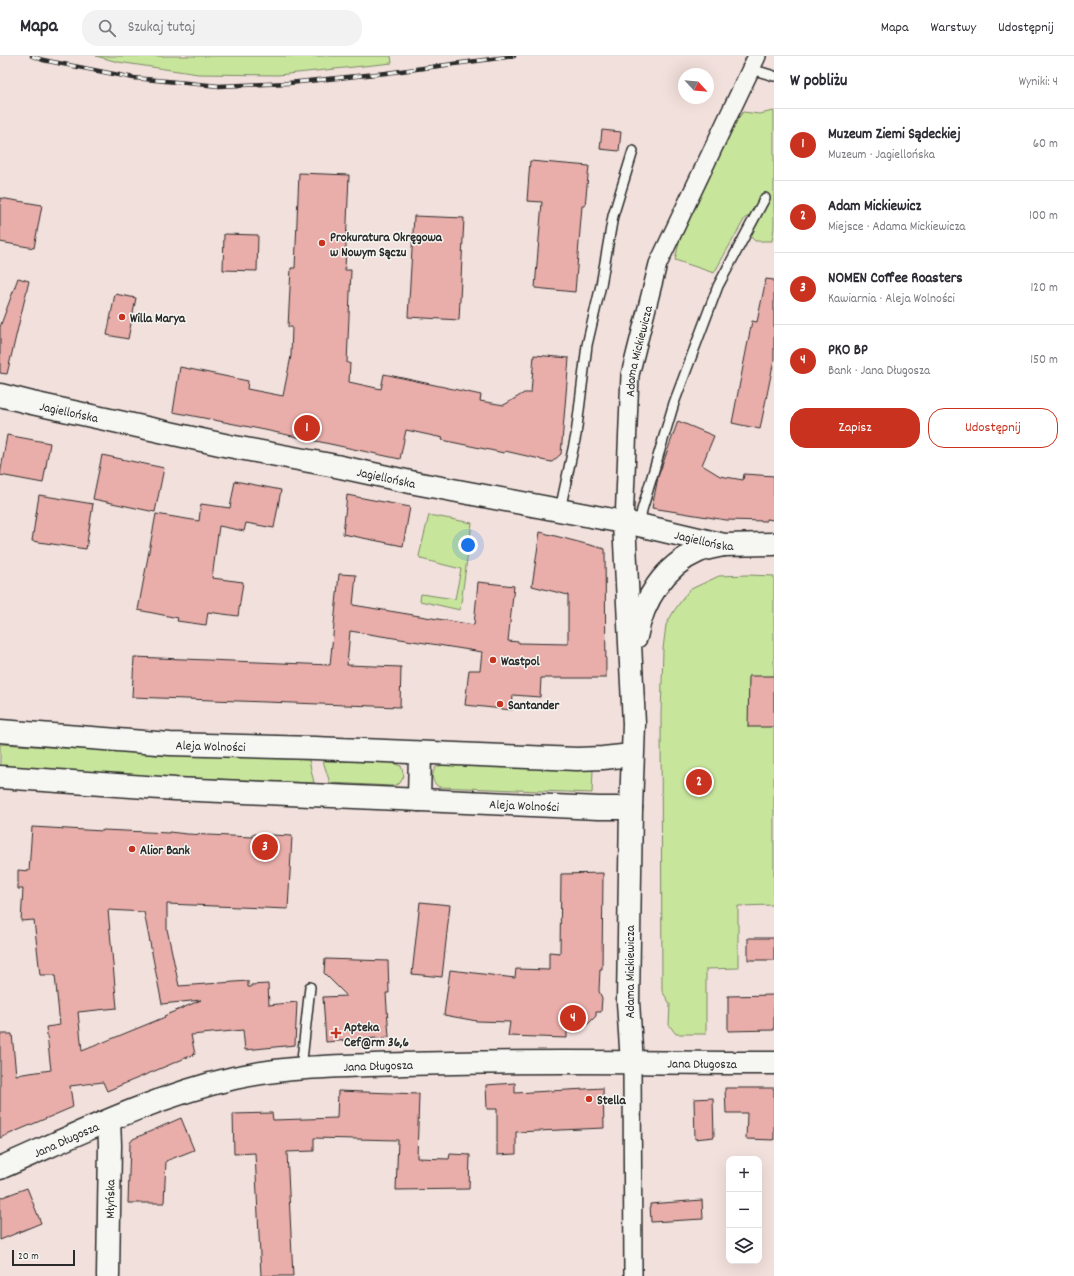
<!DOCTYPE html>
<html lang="pl">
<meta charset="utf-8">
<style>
body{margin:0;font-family:Dekko,sans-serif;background:#f2f2f3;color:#2b2b33}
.controls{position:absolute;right:12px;bottom:12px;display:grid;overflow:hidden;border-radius:8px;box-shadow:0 4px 16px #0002}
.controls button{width:36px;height:36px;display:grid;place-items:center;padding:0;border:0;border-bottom:1px solid #e1e1e2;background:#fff;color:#2b2b33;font:20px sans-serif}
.compass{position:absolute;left:678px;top:12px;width:36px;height:36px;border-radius:50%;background:#fff;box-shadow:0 4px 16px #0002;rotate:116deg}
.scale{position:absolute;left:12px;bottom:10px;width:63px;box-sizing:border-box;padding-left:4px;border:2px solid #2b2b2b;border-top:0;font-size:11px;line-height:14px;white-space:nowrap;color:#2b2b2b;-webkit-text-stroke:3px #f6f6f2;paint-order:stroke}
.you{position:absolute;left:468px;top:489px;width:14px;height:14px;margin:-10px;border:3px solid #fff;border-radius:50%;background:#1a73e8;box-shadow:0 0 0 6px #1a73e833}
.badge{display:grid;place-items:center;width:26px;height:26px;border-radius:50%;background:#c8321e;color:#fff;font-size:13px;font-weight:700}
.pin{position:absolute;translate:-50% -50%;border:2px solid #fff;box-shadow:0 1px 4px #0006}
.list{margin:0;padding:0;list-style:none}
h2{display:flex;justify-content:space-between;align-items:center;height:52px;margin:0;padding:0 16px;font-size:17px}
h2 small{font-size:13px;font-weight:400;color:#7c7c81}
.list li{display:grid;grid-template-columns:26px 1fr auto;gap:12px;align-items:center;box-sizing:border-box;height:72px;padding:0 16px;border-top:1px solid #e1e1e2}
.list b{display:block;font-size:15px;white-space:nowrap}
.list p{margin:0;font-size:13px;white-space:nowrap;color:#7c7c81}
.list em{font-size:13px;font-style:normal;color:#7c7c81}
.actions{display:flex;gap:8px;padding:12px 16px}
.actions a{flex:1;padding:9px 0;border:1px solid #c8321e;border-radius:16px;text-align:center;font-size:14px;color:#c8321e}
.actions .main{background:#c8321e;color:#fff}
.icon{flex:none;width:22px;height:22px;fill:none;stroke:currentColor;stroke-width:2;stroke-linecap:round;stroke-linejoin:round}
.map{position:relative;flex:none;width:774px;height:1220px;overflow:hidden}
header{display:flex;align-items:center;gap:24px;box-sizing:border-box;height:56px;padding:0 20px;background:#fff;border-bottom:1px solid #e1e1e2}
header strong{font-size:19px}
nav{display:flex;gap:22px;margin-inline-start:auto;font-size:14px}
.search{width:280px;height:36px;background:#f2f2f3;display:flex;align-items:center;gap:10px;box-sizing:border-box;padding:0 14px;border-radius:16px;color:#7c7c81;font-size:15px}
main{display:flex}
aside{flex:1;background:#fff}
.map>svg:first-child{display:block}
.green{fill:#c8e59c;stroke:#7a8864}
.building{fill:#e9aeaa;stroke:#2b2b2b;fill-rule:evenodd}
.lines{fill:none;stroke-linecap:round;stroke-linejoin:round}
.lane-casing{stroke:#2b2b2b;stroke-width:12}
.street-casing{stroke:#2b2b2b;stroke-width:20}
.secondary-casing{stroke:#2b2b2b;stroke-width:25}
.lane{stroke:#f6f6f2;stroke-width:9}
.street{stroke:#f6f6f2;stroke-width:17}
.secondary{stroke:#f6f6f2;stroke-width:22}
.rail-casing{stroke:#2b2b2b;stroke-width:4.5}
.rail{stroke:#f6f6f2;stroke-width:3;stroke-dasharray:9;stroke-linecap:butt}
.poi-dot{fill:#c8321e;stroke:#f6f6f2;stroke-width:1.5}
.labels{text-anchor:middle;stroke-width:3;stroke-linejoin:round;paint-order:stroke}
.poi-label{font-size:13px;font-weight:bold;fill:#2b2b2b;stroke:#f6f6f2;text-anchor:start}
.street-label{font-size:13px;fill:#2b2b2b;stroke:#f6f6f2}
</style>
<header>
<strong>Mapa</strong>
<div class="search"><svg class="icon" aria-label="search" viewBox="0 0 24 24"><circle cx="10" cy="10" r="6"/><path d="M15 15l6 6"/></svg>Szukaj tutaj</div>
<nav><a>Mapa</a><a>Warstwy</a><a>Udostępnij</a></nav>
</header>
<main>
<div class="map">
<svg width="774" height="1220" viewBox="0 0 774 1220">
<rect width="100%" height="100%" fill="#f2e0dc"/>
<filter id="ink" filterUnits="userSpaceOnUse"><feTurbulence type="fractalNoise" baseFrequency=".025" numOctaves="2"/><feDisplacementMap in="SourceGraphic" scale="8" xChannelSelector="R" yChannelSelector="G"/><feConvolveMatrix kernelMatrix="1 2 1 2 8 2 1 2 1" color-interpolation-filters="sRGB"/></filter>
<g filter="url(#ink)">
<!-- green -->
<path class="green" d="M96 0H391L392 7 278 19 198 18 118 6Z
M774 55V172L772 185H755L750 180 762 156 745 162 714 217 675 204 681 178 732 70 743 56 759 58Z
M429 459 472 467 460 554 420 545 421 538 455 543 461 513 421 503 419 500Z
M747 519 774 520V849L738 850V912L706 913V978H676L669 969 670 948 662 935 661 659 663 593 666 569 674 555 689 534 719 520Z
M0 688 164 698 309 704 314 727 90 718 0 712Z
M323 705 389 706 401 710 404 720 400 727 393 730 330 727Z
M445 708 593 714 592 737 439 731C431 726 431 718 436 711Z"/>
<!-- building -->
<path class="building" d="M602 74 621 76 619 95 600 93Z
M530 105 589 110 585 150H582L575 236 535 232 542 146 527 145Z
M299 117 349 119 345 214H351L347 307H350L349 326 381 333 384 318 481 339 480 345 504 349 524 337H531L534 299 569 302 561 398 552 406 541 404 540 403 505 395 504 397 442 384 443 382 406 374 400 403 260 373 173 356 180 311 248 325 247 333 283 340 291 300 292 271H288L291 212H295Z
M0 142 42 149 34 192 0 186Z
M414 160 464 162 459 264 408 261Z
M224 178 258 179 257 215 223 214Z
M18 222 29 225 7 318 0 317V271Z
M766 223 774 224V304L760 373 732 367 752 265 757 266Z
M115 238 136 242 128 283 107 279Z
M678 365 714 380 702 409 720 420 743 424 744 418 774 420V464L766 463V465L726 464 652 452 658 421Z
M7 379 50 387 43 427 0 419Z
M102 399 164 412 155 456 93 443Z
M235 425 281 434 274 472 246 467 244 475 219 470 212 522 243 526 238 560 208 556 206 569 177 565 178 562 138 554 156 458 199 465 201 448 230 452Z
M39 439 93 448 86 493 32 485Z
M347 439 410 451 403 490 343 478Z
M540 476 605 493 606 622H541L540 641 513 639 512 654 465 649 469 614H480L482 596 350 575 347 609 401 611 400 651 132 641 134 601 330 609 339 518 356 519 353 549 474 569 478 526 514 530 508 585 519 586V587L568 588V539L532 530Z
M749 620H774V671H748Z
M32 771 103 775V774L169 777V776L187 778 252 781V778L292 780 288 853 167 848V873L179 930 248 925V931H251V929L268 928 269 949 297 946 295 989 245 994 243 974 191 979 195 998 107 1035 103 1026 70 1030 73 1051 0 1082V978H12L16 1019 51 1014 46 971 60 969 55 919H40L34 864 21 865 23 833H18V814L29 815ZM108 854 144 856 162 948 201 944 164 960 165 961 82 995 78 956 117 952Z
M603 817 602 913H600L599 935 602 942 601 956H596V960L582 974 567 973V982L508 980 510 966 477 965 444 959 450 914 515 922 516 913 549 914V896L560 897 561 818Z
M420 846 450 849 442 921 412 918Z
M748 882H774V904H748Z
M325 903 388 905 389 937H386L389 981 326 986 323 941 347 940 324 917Z
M774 939V974L728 975V940Z
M515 1027V1037L603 1032 604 1072 516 1076V1098L497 1099V1053H487L486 1029Z
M725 1032H774V1084L746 1083 747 1057H726Z
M338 1035 419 1038 417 1102 449 1103 450 1098 470 1099 469 1133 396 1134 398 1084 314 1082V1095L287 1096 293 1220H261L255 1097 234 1098 233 1058 272 1057 273 1064 337 1062Z
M713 1042 714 1081 695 1083 694 1043Z
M181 1062 194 1094 166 1105 164 1147H128L130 1087 133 1083Z
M27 1132 41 1167 0 1184V1142Z
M702 1144 703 1163 651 1166 650 1148Z"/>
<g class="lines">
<defs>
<path id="lane" d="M751 13 774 20
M560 454 576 379 587 289 601 229 613 160 633 95
M639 469 642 454 674 347 718 230 765 142
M301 1013 310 931"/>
<g id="street">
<path id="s1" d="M624 467 630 319 658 208 757 0"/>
<path d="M632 1007 633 1220"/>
</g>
<g id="secondary">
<path id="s2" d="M0 339 32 347 229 390 336 410 415 427 639 469 724 489 774 488"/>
<path d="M624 467 634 668 631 752 628 946 632 1007"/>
<path d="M636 581C643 544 664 510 699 495 707 492 715 491 723 489"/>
<path id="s3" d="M0 675 170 688 315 692 577 703 603 702 632 699"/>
<path id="s4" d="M0 721 175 733 599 752H631"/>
<path d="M419 744 420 697"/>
<path id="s5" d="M0 1112C76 1079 152 1041 234 1022 289 1010 347 1010 404 1008 527 1004 651 1007 774 1007"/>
<path id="s6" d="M108 1220 110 1089 109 1065"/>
</g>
</defs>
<!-- lane casing -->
<use href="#lane" class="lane-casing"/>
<!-- street casing -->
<use href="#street" class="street-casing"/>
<!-- secondary casing -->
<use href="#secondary" class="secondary-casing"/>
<!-- lane -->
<use href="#lane" class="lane"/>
<!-- street -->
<use href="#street" class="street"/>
<!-- secondary -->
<use href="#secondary" class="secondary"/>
<defs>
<path id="rail" d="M32 0 43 4 134 22 219 30 289 27 386 17 514 0"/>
</defs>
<!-- rail casing -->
<use href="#rail" class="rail-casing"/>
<!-- rail -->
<use href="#rail" class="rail"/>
</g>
</g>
<!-- markers -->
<g class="poi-dot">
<circle cx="322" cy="187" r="4"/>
<circle cx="122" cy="261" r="4"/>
<circle cx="493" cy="604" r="4"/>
<circle cx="500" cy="648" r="4"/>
<circle cx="132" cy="793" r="4"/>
<path d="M334 971h4v4h4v4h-4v4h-4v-4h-4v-4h4z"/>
<circle cx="589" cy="1043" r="4"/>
</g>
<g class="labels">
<!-- poi labels -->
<g class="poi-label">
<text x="330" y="185">Prokuratura Okręgowa<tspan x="330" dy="15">w Nowym Sączu</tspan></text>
<text x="130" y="266">Willa Marya</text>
<text x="501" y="609">Wastpol</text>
<text x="508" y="653">Santander</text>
<text x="140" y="798">Alior Bank</text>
<text x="344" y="975">Apteka<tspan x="344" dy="15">Cef@rm 36,6</tspan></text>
<text x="597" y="1048">Stella</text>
</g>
<!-- street labels -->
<g class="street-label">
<text dy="5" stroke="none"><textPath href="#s1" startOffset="173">Adama Mickiewicza</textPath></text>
<text dy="5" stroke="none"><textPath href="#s2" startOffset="71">Jagiellońska</textPath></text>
<text dy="5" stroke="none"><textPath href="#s2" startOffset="395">Jagiellońska</textPath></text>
<text dy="5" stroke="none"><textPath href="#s2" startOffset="719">Jagiellońska</textPath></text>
<text dy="5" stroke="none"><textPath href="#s3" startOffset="211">Aleja Wolności</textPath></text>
<text dy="5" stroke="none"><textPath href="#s4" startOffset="525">Aleja Wolności</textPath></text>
<text transform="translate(629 916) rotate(-90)" y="5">Adama Mickiewicza</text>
<text dy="5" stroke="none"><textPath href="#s5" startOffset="720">Jana Długosza</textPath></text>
<text dy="5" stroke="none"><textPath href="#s5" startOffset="396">Jana Długosza</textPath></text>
<text dy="5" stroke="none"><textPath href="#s5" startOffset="72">Jana Długosza</textPath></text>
<text dy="5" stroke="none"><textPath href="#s6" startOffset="77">Młyńska</textPath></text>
</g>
</g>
</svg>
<div class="controls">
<button>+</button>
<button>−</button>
<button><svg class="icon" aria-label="layers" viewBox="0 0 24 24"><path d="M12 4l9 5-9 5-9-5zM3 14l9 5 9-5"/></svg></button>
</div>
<svg class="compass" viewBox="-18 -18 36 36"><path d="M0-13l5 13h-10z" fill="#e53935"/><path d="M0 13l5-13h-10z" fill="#7c7c81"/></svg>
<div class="scale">20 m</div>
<div class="you"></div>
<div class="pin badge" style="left:307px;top:372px">1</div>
<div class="pin badge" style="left:699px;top:726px">2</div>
<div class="pin badge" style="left:265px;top:791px">3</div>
<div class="pin badge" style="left:573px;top:962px">4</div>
</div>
<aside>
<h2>W pobliżu<small>Wyniki: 4</small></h2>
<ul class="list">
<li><span class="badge">1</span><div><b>Muzeum Ziemi Sądeckiej</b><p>Muzeum · Jagiellońska</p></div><em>60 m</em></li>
<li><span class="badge">2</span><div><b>Adam Mickiewicz</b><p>Miejsce · Adama Mickiewicza</p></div><em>100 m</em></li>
<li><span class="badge">3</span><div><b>NOMEN Coffee Roasters</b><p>Kawiarnia · Aleja Wolności</p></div><em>120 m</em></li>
<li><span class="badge">4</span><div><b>PKO BP</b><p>Bank · Jana Długosza</p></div><em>150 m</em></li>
</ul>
<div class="actions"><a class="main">Zapisz</a><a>Udostępnij</a></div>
</aside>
</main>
